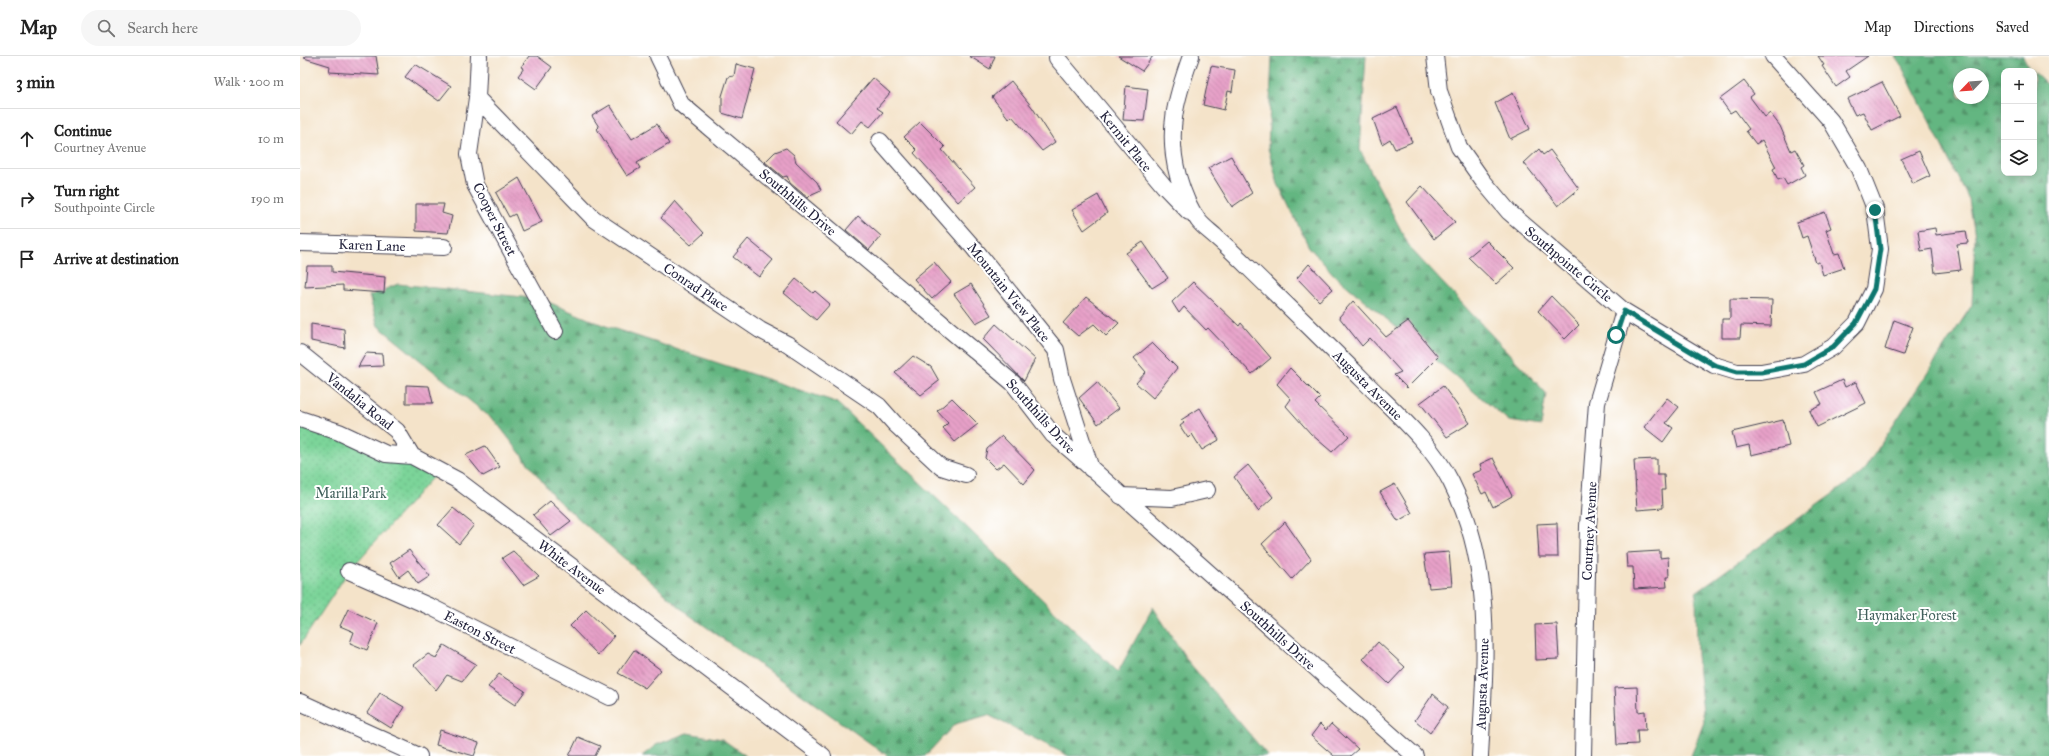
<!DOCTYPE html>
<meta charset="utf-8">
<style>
body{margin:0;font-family:"IM FELL Great Primer",serif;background:#f6f6f6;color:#222}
.controls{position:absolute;right:12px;top:12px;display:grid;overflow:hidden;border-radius:8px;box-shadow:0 2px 10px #0003}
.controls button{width:36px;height:36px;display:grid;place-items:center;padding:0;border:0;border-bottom:1px solid #e0e0e0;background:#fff;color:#222;font:20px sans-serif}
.compass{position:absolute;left:1653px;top:12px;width:36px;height:36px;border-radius:50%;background:#fff;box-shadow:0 2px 10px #0003;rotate:245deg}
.stop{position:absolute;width:12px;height:12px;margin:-9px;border:3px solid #0f766e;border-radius:50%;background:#fff}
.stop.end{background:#0f766e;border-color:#fff;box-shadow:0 1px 4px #0008}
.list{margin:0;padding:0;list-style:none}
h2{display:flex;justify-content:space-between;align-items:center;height:52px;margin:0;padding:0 16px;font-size:17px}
h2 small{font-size:13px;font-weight:400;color:#767676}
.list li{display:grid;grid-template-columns:26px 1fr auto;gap:12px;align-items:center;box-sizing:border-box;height:60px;padding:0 16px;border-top:1px solid #e0e0e0}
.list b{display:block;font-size:15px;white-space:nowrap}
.list p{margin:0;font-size:13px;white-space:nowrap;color:#767676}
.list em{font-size:13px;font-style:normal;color:#767676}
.icon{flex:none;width:22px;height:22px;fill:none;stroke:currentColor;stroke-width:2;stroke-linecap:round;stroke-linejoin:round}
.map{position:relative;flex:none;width:1749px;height:700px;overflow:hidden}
header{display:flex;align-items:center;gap:24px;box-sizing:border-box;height:56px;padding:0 20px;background:#fff;border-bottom:1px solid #e0e0e0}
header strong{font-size:19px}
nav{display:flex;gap:22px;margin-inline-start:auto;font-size:14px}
.search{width:280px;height:36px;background:#f6f6f6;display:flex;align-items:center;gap:10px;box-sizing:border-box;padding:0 14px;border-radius:22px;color:#767676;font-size:15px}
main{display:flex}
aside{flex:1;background:#fff}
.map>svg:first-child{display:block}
.forest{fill:url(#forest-firs);stroke:#436c5e;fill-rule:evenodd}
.park{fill:url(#park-dots);stroke:#4e7b6a}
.building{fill:url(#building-back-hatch)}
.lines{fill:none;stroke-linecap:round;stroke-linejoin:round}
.minor-casing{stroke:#423f50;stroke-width:18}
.minor{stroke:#fff;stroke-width:16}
.route{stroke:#0f766e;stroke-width:5}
.labels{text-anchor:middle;stroke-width:4;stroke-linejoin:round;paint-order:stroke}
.street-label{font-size:14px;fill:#22223b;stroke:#fff}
.park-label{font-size:14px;fill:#41605c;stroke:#fff}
</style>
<header>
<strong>Map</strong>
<div class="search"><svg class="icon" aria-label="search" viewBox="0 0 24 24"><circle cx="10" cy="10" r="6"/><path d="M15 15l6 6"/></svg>Search here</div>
<nav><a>Map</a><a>Directions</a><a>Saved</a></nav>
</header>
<main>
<aside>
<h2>3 min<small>Walk · 200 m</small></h2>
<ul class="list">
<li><svg class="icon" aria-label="ahead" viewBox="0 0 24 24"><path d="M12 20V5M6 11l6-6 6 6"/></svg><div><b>Continue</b><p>Courtney Avenue</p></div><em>10 m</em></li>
<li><svg class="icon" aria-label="right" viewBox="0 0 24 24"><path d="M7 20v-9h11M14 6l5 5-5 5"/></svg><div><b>Turn right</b><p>Southpointe Circle</p></div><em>190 m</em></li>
<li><svg class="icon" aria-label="arrive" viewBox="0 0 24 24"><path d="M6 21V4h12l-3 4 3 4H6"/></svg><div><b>Arrive at destination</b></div></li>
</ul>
</aside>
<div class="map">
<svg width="1749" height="700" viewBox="0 0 1749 700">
<defs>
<pattern id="forest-firs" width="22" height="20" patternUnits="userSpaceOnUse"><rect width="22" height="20" fill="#64b681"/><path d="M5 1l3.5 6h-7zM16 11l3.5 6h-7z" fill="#52946b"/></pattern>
<pattern id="park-dots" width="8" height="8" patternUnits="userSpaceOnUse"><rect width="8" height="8" fill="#7bd499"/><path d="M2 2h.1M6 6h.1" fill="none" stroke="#6ab685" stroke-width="1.8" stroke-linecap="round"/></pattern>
<pattern id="building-back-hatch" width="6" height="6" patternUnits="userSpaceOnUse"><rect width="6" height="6" fill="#e7a0c8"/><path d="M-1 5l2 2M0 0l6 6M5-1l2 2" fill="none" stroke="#bb82a4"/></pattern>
</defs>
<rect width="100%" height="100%" fill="#fff"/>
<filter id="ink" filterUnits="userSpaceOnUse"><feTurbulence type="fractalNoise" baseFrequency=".025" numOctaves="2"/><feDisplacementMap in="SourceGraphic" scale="8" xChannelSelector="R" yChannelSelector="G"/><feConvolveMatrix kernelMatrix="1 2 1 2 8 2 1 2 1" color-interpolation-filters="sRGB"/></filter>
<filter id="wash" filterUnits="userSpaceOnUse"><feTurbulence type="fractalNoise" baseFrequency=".012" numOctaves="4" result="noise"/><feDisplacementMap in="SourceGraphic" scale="16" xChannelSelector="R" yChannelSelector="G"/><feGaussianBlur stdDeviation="0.9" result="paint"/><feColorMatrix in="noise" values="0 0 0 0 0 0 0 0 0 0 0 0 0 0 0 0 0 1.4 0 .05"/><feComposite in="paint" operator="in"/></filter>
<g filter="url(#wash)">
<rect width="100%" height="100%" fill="#f4e3c9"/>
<!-- forest -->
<path class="forest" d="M972 0H1066L1060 94 1110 192 1246 337 1241 370 1209 365 1035 220 1009 191 978 128 968 92Z
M1595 0H1723L1728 10 1733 15H1704V117H1734V16L1749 30V700H1391L1404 666 1397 599 1396 536 1562 417 1672 249 1675 180 1669 144 1601 9ZM1659 18H1683V42H1659Z
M98 228 241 243 303 269 536 346 818 616 853 551 887 604 968 700H769L688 659 655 668 625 700H588L388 558 255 442 196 366 78 270 69 240Z
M387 677 422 683 446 700H342L356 689Z"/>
<!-- park -->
<path class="park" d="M0 363 138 415 48 516 0 589Z"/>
<g id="blocks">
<!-- building -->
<path class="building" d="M5 0H76L79 19 29 16 30 10 4 2Z
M229 0H237L252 11 236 33 218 20 224 12 221 11Z
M669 0H695L690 13Z
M818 0H853L842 15Z
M1518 0H1568L1546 15 1550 21 1536 31 1522 10 1524 9Z
M115 8 151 30 139 45 105 21Z
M436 8 455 13 442 63 422 57V40L428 21 434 20Z
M911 10 935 14 932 36 928 35 924 54 903 49Z
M573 22 590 37 577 52 583 56 570 71 562 65 551 78 536 65Z
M711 25 732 51 755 86 742 95 712 60 709 63 692 41Z
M1444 25 1454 38 1450 41 1465 61 1470 57 1480 70 1491 95 1495 93 1504 109 1501 111 1505 119 1487 129 1483 122 1478 124 1473 113 1476 111 1462 84 1456 88 1446 75 1449 73 1435 54 1430 57 1420 43Z
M1582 26 1600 60 1572 74 1563 56 1555 59 1547 43Z
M826 30 848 33 844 65 823 64Z
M1213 37 1230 73 1210 83 1195 47Z
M310 49 332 83 357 68 369 88 337 107 340 112 327 120 297 73 299 71 292 60Z
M1097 51 1112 86 1095 93 1090 83 1082 88 1073 63Z
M620 66 645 91 642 94 675 131 658 146 614 97 617 94 604 81Z
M486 92 494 99 496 106 517 126 521 134 512 138 508 142 490 127 487 120 483 121 465 106 475 96Z
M1239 93 1243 99 1250 94 1279 133 1258 150 1224 107Z
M1619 95 1630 120 1613 128 1601 103Z
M931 100 952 137 932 151 908 112Z
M219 122 242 166 222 175 215 158 209 161 196 137Z
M1122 130 1155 166 1134 183 1107 146Z
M798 139 807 157 784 174 772 154Z
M375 145 404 177 391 189 361 162Z
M116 148H144L142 157 152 160 148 177 116 175Z
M1525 156 1531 172 1526 174 1534 198 1539 197 1544 212 1523 219 1519 206 1516 207 1507 180 1502 182 1497 166Z
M558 160 581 180 569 194 546 174Z
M1635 172 1636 179 1666 175 1668 187 1657 188 1661 214 1635 217 1632 193 1621 195 1618 175Z
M448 183 473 204 459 221 433 201Z
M1187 185 1214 212 1196 228 1168 201Z
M843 186 868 222 852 232 826 197Z
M634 206 651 226 632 243 614 223Z
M1009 208 1033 233 1019 245 997 222Z
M7 210H32V216L85 221 84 237 43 234V229L5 231Z
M496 223 513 237 515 235 530 248 516 264 484 237Z
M893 226 939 270 941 267 971 302 952 318 908 272 906 274 884 251 879 257 872 246Z
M671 228 691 259 676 267 654 238Z
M1251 240 1279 269 1265 283 1238 255Z
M786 241 819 267 806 280 794 268 778 280 763 267Z
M1430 243 1472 244 1471 270 1441 269 1440 282H1422V263H1430Z
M1053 245 1086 281 1108 265 1138 301 1107 332 1094 319 1101 316 1070 282 1062 290 1039 261Z
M1594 264 1613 271 1603 299 1585 293Z
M11 268 44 273 45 292 11 285Z
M696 268 735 303 724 325 683 283Z
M852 287 877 312 853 342 836 327 846 316 834 302Z
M66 297 82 298 83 310 58 311Z
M613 300 631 311 639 325 621 339 595 317Z
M990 312 1020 342 1015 347 1049 380 1032 396 1011 378 986 350 991 343 977 328Z
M1542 324 1545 331 1556 326 1566 347 1517 371 1509 354 1522 348 1516 336Z
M797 326 819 352 798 368 779 342Z
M106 329 129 330 133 347H106Z
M1143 330 1170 367 1147 381 1120 347Z
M652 342 678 368 655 386 643 372 648 367 637 355Z
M1367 342 1379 351 1366 367 1373 372 1363 386 1344 371Z
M900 352 919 384 902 394 892 378 888 382 880 370 884 367 881 364Z
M1483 364 1489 390 1451 399 1449 389 1436 392 1432 376Z
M702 380 735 414 724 428 704 407 696 413 685 402 687 393Z
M185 390 200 411 183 420 166 399Z
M1193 402 1212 440 1193 451 1186 436 1182 438 1172 418 1182 414 1180 408Z
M1357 403V419H1364L1365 434H1362L1363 452 1337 454 1334 404Z
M948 409 973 441 958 455 934 421Z
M1095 428 1112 457 1098 465 1080 436Z
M250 445 271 465 251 480 233 459Z
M153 452 174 469 159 488 138 469Z
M985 466 1011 503 992 523 962 488Z
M1257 467 1258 501H1239L1237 468Z
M109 494 130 520 118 528 108 514 99 521 90 507Z
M213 495 239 520 223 529 202 502Z
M1360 495V502L1368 501 1369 521H1366L1367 531 1334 533 1333 511H1327L1326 497Z
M1149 496 1152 530 1129 532 1124 498Z
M48 553 78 567 67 594 50 587 54 576 40 570Z
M286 554 314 580 298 599 270 570Z
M1257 568 1259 603 1236 604 1235 569Z
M1078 586 1105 611 1089 628 1063 603Z
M144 589 176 608 162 625 147 619 136 634 114 609 128 598 136 602Z
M334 594 361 614 345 632 318 617Z
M199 618 225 635 215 649 188 631Z
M1337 631 1338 656 1345 655 1346 674H1337L1338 688 1317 689 1314 632Z
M80 637 104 651 91 672 67 657Z
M1133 638 1148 651 1130 677 1115 664Z
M1020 668 1026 674 1031 668 1058 693 1050 700H1034L1011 680Z
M140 674 179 687 174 700 136 689Z
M278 681 300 690 295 700H269Z"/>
</g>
</g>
<g filter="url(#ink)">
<use href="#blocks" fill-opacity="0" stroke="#423f50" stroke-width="1"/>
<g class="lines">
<defs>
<path id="minor" d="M179 0 177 42 293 162 460 274 487 288 579 350 595 368 641 411 666 419
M358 0 381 48 713 327 753 379 774 397 1115 700
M891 0C876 42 866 75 878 120 882 134 889 152 898 164 903 171 911 176 916 181 929 192 940 203 952 215 990 252 1028 289 1066 327 1096 357 1132 388 1151 426 1195 512 1185 607 1180 700
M1135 0 1139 35 1159 91 1183 125 1209 156 1324 255 1414 309 1437 316H1461L1504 308 1533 291 1557 267 1574 233 1580 193 1575 153 1559 113 1531 65 1473 0
M757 2 864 130 889 156
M177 42 169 98 175 129 255 275
M580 85 673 191 756 294 762 323 791 413
M0 187 144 191
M0 297 97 375 112 400
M0 363 39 376 86 398 112 400 157 424 523 700
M821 440 872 442 907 434
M49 515 131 551 310 641
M0 646 119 700
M1283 700 1288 470 1297 347 1324 255"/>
</defs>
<!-- minor casing -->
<use href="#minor" class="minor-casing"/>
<!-- minor -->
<use href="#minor" class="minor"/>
</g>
</g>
<g class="lines" filter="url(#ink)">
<!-- route -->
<path class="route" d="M1316 279 1324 255 1414 309 1437 316H1461L1504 308 1533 291 1556 267 1574 233 1580 193 1575 154"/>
</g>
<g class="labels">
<!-- street labels -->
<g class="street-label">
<text transform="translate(826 85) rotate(51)" y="5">Kermit Place</text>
<text transform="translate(498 146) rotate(40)" y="5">Southhills Drive</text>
<text transform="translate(195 163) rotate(63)" y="5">Cooper Street</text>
<text transform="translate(72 189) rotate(2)" y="5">Karen Lane</text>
<text transform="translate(1269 208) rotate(40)" y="5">Southpointe Circle</text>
<text transform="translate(396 231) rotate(34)" y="5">Conrad Place</text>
<text transform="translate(709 236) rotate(51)" y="5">Mountain View Place</text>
<text transform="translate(1068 329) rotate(45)" y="5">Augusta Avenue</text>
<text transform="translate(60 345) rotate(39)" y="5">Vandalia Road</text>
<text transform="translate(741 360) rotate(48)" y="5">Southhills Drive</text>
<text transform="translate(1289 475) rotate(-87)" y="5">Courtney Avenue</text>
<text transform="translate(272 511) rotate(37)" y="5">White Avenue</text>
<text transform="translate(180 576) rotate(27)" y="5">Easton Street</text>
<text transform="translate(978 579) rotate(42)" y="5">Southhills Drive</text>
<text transform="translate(1182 628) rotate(-88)" y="5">Augusta Avenue</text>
</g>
<!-- park labels -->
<g class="park-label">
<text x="51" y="442">Marilla Park</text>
<text x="1607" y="564">Haymaker Forest</text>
</g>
</g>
</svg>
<div class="controls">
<button>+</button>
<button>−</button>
<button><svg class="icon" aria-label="layers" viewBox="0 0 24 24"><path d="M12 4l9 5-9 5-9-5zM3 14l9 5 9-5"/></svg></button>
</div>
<svg class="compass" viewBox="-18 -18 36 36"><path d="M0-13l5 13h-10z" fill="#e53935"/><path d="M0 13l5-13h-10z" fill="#767676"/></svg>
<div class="stop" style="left:1316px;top:279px"></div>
<div class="stop end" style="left:1575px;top:154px"></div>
</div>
</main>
